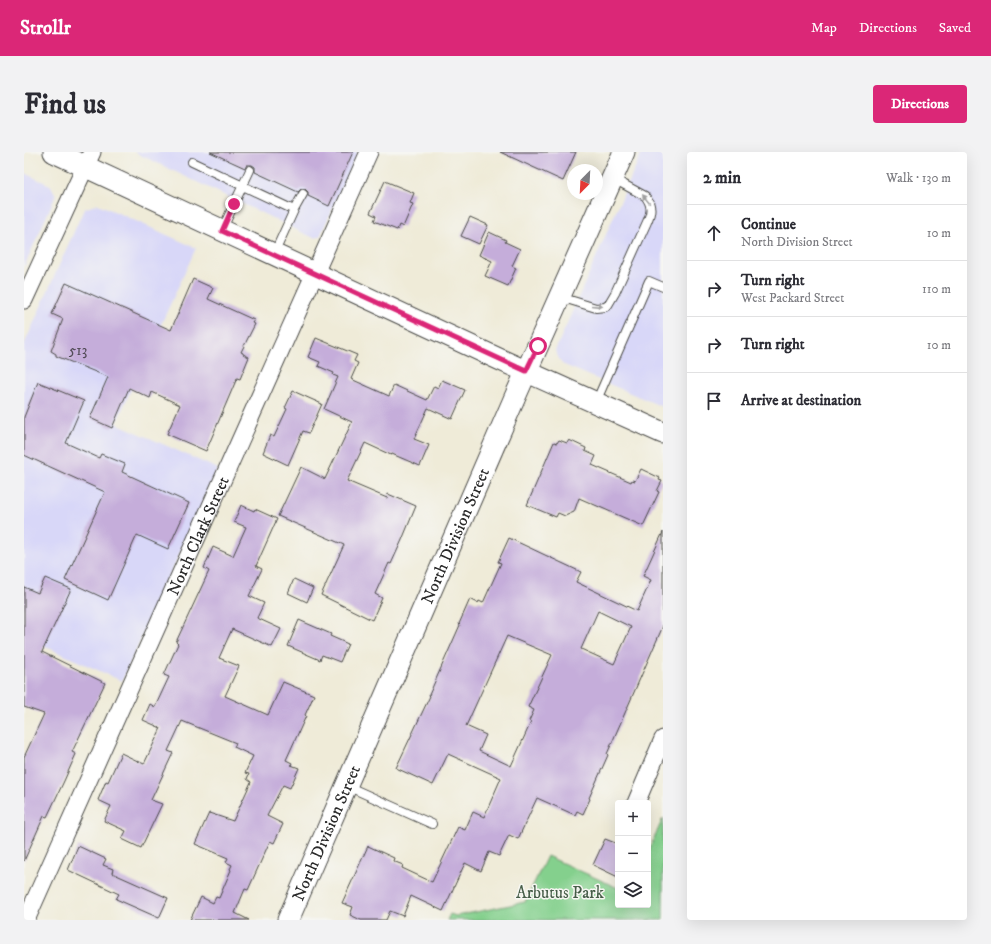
<!DOCTYPE html>
<meta charset="utf-8">
<style>
body{margin:0;font-family:"IM FELL DW Pica",serif;background:#f2f2f3;color:#2b2b33}
.controls{position:absolute;right:12px;bottom:12px;display:grid;overflow:hidden;border-radius:4px;box-shadow:0 4px 16px #0002}
.controls button{width:36px;height:36px;display:grid;place-items:center;padding:0;border:0;border-bottom:1px solid #e1e1e2;background:#fff;color:#2b2b33;font:20px sans-serif}
.compass{position:absolute;left:543px;top:12px;width:36px;height:36px;border-radius:50%;background:#fff;box-shadow:0 4px 16px #0002;rotate:204deg}
.stop{position:absolute;width:12px;height:12px;margin:-9px;border:3px solid #db2777;border-radius:50%;background:#fff}
.stop.end{background:#db2777;border-color:#fff;box-shadow:0 1px 4px #0008}
.list{margin:0;padding:0;list-style:none}
h2{display:flex;justify-content:space-between;align-items:center;height:52px;margin:0;padding:0 16px;font-size:17px}
h2 small{font-size:13px;font-weight:400;color:#7c7c81}
.list li{display:grid;grid-template-columns:26px 1fr auto;gap:12px;align-items:center;box-sizing:border-box;height:56px;padding:0 16px;border-top:1px solid #e1e1e2}
.list b{display:block;font-size:15px;white-space:nowrap}
.list p{margin:0;font-size:13px;white-space:nowrap;color:#7c7c81}
.list em{font-size:13px;font-style:normal;color:#7c7c81}
.icon{flex:none;width:22px;height:22px;fill:none;stroke:currentColor;stroke-width:2;stroke-linecap:round;stroke-linejoin:round}
.map{position:relative;flex:none;width:639px;height:768px;overflow:hidden;border-radius:4px}
header{display:flex;align-items:center;gap:24px;box-sizing:border-box;height:56px;padding:0 20px;background:#db2777;color:#fff}
header strong{font-size:19px}
nav{display:flex;gap:22px;margin-inline-start:auto;font-size:14px}
.intro{display:flex;align-items:center;justify-content:space-between;box-sizing:border-box;height:96px;padding:0 24px}
h1{margin:0;font-size:28px}
.button{padding:10px 18px;border-radius:4px;background:#db2777;color:#fff;font-size:14px;font-weight:700}
main{display:flex;gap:24px;padding:0 24px}
aside{flex:1;background:#fff;border-radius:4px;box-shadow:0 4px 16px #0002}
.map>svg:first-child{display:block}
.built{fill:#d8d7f8}
.green{fill:#84d08d;stroke:#587e5c}
.building{fill:#c5adda;fill-rule:evenodd}
.lines{fill:none;stroke-linecap:round;stroke-linejoin:round}
.service-casing{stroke:#484845;stroke-width:10}
.minor-casing{stroke:#484845;stroke-width:19}
.tertiary-casing{stroke:#484845;stroke-width:23}
.service{stroke:#fff;stroke-width:8}
.minor{stroke:#fff;stroke-width:17}
.tertiary{stroke:#fff;stroke-width:21}
.oneway{fill:#a0a0a0}
.route{stroke:#db2777;stroke-width:5}
.labels{text-anchor:middle;stroke-width:3;stroke-linejoin:round;paint-order:stroke}
.number-label{font-size:15px;fill:#524c57}
.street-label{font-size:17px;fill:#2b2b2b;stroke:#f6f6f2}
.park-label{font-size:17px;fill:#465d48;stroke:#f6f6f2}
</style>
<header>
<strong>Strollr</strong>
<nav><a>Map</a><a>Directions</a><a>Saved</a></nav>
</header>
<div class="intro"><h1>Find us</h1><a class="button">Directions</a></div>
<main>
<div class="map">
<svg width="639" height="768" viewBox="0 0 639 768">
<rect width="100%" height="100%" fill="#f6f6f2"/>
<filter id="ink" filterUnits="userSpaceOnUse"><feTurbulence type="fractalNoise" baseFrequency=".025" numOctaves="2"/><feDisplacementMap in="SourceGraphic" scale="8" xChannelSelector="R" yChannelSelector="G"/><feConvolveMatrix kernelMatrix="1 2 1 2 8 2 1 2 1" color-interpolation-filters="sRGB"/></filter>
<filter id="wash" filterUnits="userSpaceOnUse"><feTurbulence type="fractalNoise" baseFrequency=".012" numOctaves="4" result="noise"/><feDisplacementMap in="SourceGraphic" scale="16" xChannelSelector="R" yChannelSelector="G"/><feGaussianBlur stdDeviation="0.9" result="paint"/><feColorMatrix in="noise" values="0 0 0 0 0 0 0 0 0 0 0 0 0 0 0 0 0 1.4 0 .05"/><feComposite in="paint" operator="in"/></filter>
<g filter="url(#wash)">
<rect width="100%" height="100%" fill="#efebd8"/>
<!-- built -->
<path class="built" d="M110 0H334L296 84 290 86Z
M618 0H639V255L538 212 531 199Z
M0 21 26 33 32 43 0 115Z
M74 52 172 96 92 271 194 317 98 529 0 485V193L60 57Z"/>
<!-- green -->
<path class="green" d="M639 666V768H423L426 762 432 764 501 750 523 704 594 736V753H624V700Z"/>
<g id="blocks">
<!-- building -->
<path class="building" d="M186 0H329L305 54 284 44V40L281 37H277L274 40 231 20V15L228 13H223L221 16Z
M476 0H552L539 29Z
M361 29 390 41 386 51 389 52 379 75 375 73 373 78 350 69 352 64 346 61Z
M446 65 464 73 455 92 437 84Z
M465 80 482 88 481 90 496 97 488 114 492 116 484 134 461 124 468 109 455 103Z
M169 127 189 136 184 147 230 168 228 171 231 172 217 200 219 201V202L225 205 216 227 213 226 182 299 143 282 156 253 128 240 126 246 105 236 88 276 66 266 84 225 32 204V202L27 199 39 167 28 162 42 131 147 178Z
M292 186 333 203 330 209 334 211 327 227 365 244 370 233 403 248 410 234 414 236 418 228 441 238 428 267 404 256 390 287 405 293 396 314 368 302 367 303 341 291 323 329 363 346 364 342 392 354 378 388 367 412 365 411 351 442 358 446 348 468 297 443 320 393 254 364 277 315 301 327 328 270 300 257 314 225 309 223 310 221 294 214 296 210 284 205Z
M14 230 60 249 42 291 75 306 77 302 101 312 98 320 165 351 144 397 113 383 84 448 41 428 81 340 0 303V265Z
M269 239 298 252 285 281 279 279 264 313 239 301 246 283 250 285 263 257 261 256Z
M535 288 543 291 545 288 562 296 561 299 572 304 568 313 607 330 608 328 611 329 617 317 636 326 635 328 638 329 633 339 635 340 619 374 555 346 550 360 541 364 534 361 532 365 503 353 530 290 533 291Z
M217 353 230 359 231 357 253 367 232 414 238 417 225 444 240 451 233 466 257 477 248 495 208 477 195 506 215 514 201 544 244 563 259 530 290 543 281 563 282 564 262 608 268 611 267 613 275 616 266 636 259 633 243 664 259 672 250 691 246 689 224 738 221 737 211 761 225 768H166L177 745 189 751 192 745 195 746 207 718 206 717 208 713 202 710 204 706 171 692 185 661 209 669 227 630 223 627 225 622 221 621 229 604 210 595 212 591 158 569 144 599 149 601 127 648 138 652 117 696 98 687 102 679 80 669 87 654 74 648 82 629 84 630 97 601 120 612 137 576 119 568 126 552 131 555 145 525 140 523 154 492 152 490 185 419 180 416 189 395 209 404 222 375 210 370Z
M639 380V474L583 602 584 603 565 646 566 647 559 662 553 659 551 663 513 646 494 687 485 683 475 704 465 700 457 719 441 711 419 759 387 744 379 764 366 759 362 768H337L326 763 329 755 318 751 344 694 370 706 369 709 379 713 378 716 408 730 434 675 441 678 449 660 460 665 477 626 424 602 409 633 372 616 406 544 405 543 436 473 435 472 446 447 454 451 455 449 459 451 477 411 474 410 485 386 557 420 552 430 613 459 627 428 619 424ZM574 459 607 475 590 512 557 497ZM483 484 528 503 504 555 510 558 505 569 507 570 487 614 455 599 462 583 442 574Z
M21 426 47 437 18 500 81 531 48 600 52 602 40 629 23 665 20 664 0 709V605L20 562 0 555V435L14 441Z
M270 427 289 436 283 450 264 441Z
M275 468 307 482 306 484 324 492 316 510 298 503 296 508 264 494Z
M581 687 594 692V725L569 713Z
M54 694 82 707 79 713 89 717 88 721 144 746 135 766 92 747 95 742 44 718Z"/>
</g>
</g>
<g filter="url(#ink)">
<use href="#blocks" fill-opacity="0" stroke="#484845" stroke-width="1"/>
<g class="lines">
<defs>
<path id="service" d="M168 10 270 58
M198 78 226 18
M250 102 270 58 279 42
M536 145 572 156 581 155 584 153 591 141 623 70C628 59 628 53 621 44L588 26
M572 250 625 129 639 135
M323 634 408 672"/>
<g id="minor">
<path d="M0 148 68 0"/>
<path d="M612 651 639 587"/>
<path id="s1" d="M2 768 345 0"/>
</g>
<g id="tertiary">
<path d="M30 0 479 209 639 281"/>
<path id="s2" d="M264 768 491 245 600 0"/>
</g>
</defs>
<!-- service casing -->
<use href="#service" class="service-casing"/>
<!-- minor casing -->
<use href="#minor" class="minor-casing"/>
<!-- tertiary casing -->
<use href="#tertiary" class="tertiary-casing"/>
<!-- service -->
<use href="#service" class="service"/>
<!-- minor -->
<use href="#minor" class="minor"/>
<!-- tertiary -->
<use href="#tertiary" class="tertiary"/>
</g>
<!-- one-way arrows -->
<defs><path id="oneway-solid" d="M-6-.8H1V-3.2L6.5 0L1 3.2V.8H-6Z"/></defs>
<g class="oneway">
<use href="#oneway-solid" transform="translate(622 47) rotate(-129)"/>
<use href="#oneway-solid" transform="translate(573 154) rotate(5)"/>
</g>
</g>
<g class="lines" filter="url(#ink)">
<!-- route -->
<path class="route" d="M210 52 198 79 502 219 514 194"/>
</g>
<g class="labels">
<!-- number labels -->
<g class="number-label">
<text x="54" y="203">513</text>
</g>
<!-- street labels -->
<g class="street-label">
<text dy="6" stroke="none"><textPath href="#s1" startOffset="421">North Clark Street</textPath></text>
<text dy="6" stroke="none"><textPath href="#s2" startOffset="419">North Division Street</textPath></text>
<text dy="6" stroke="none"><textPath href="#s2" startOffset="95">North Division Street</textPath></text>
</g>
<!-- park labels -->
<g class="park-label">
<text x="536" y="746">Arbutus Park</text>
</g>
</g>
</svg>
<div class="controls">
<button>+</button>
<button>−</button>
<button><svg class="icon" aria-label="layers" viewBox="0 0 24 24"><path d="M12 4l9 5-9 5-9-5zM3 14l9 5 9-5"/></svg></button>
</div>
<svg class="compass" viewBox="-18 -18 36 36"><path d="M0-13l5 13h-10z" fill="#e53935"/><path d="M0 13l5-13h-10z" fill="#7c7c81"/></svg>
<div class="stop" style="left:514px;top:194px"></div>
<div class="stop end" style="left:210px;top:52px"></div>
</div>
<aside>
<h2>2 min<small>Walk · 130 m</small></h2>
<ul class="list">
<li><svg class="icon" aria-label="ahead" viewBox="0 0 24 24"><path d="M12 20V5M6 11l6-6 6 6"/></svg><div><b>Continue</b><p>North Division Street</p></div><em>10 m</em></li>
<li><svg class="icon" aria-label="right" viewBox="0 0 24 24"><path d="M7 20v-9h11M14 6l5 5-5 5"/></svg><div><b>Turn right</b><p>West Packard Street</p></div><em>110 m</em></li>
<li><svg class="icon" aria-label="right" viewBox="0 0 24 24"><path d="M7 20v-9h11M14 6l5 5-5 5"/></svg><div><b>Turn right</b></div><em>10 m</em></li>
<li><svg class="icon" aria-label="arrive" viewBox="0 0 24 24"><path d="M6 21V4h12l-3 4 3 4H6"/></svg><div><b>Arrive at destination</b></div></li>
</ul>
</aside>
</main>
